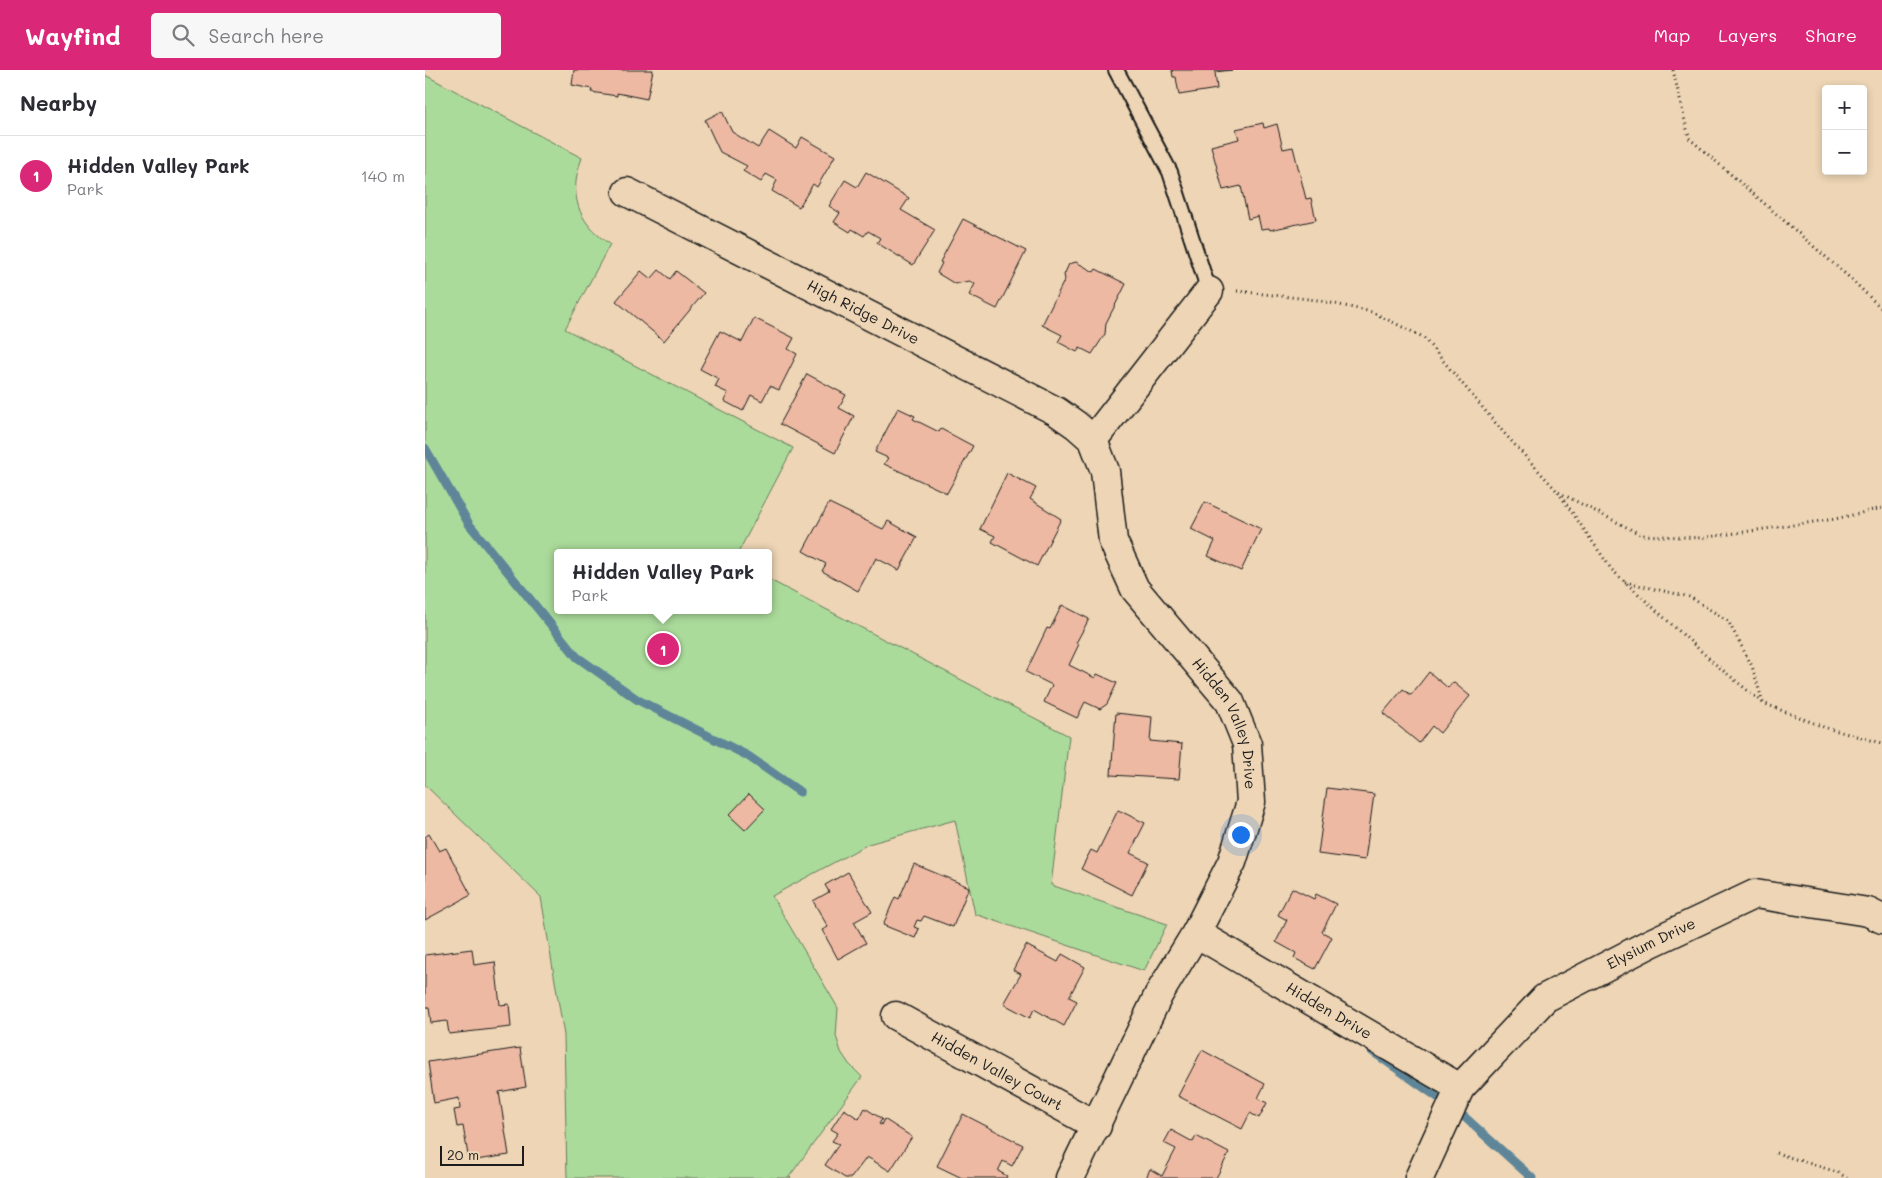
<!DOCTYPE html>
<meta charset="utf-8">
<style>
body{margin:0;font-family:Mali,sans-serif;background:#f7f7f7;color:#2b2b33}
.controls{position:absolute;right:15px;top:15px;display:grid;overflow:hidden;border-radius:5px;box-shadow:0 2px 8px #0003}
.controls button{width:45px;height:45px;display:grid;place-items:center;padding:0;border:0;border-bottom:1px solid #e1e1e2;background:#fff;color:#2b2b33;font:25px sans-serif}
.scale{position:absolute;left:15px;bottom:12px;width:84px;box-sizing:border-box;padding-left:5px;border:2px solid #1c1c1c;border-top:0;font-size:14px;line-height:18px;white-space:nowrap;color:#1c1c1c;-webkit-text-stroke:4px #edd5b5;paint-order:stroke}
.you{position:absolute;left:815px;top:764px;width:18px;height:18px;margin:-12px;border:4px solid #fff;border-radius:50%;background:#1a73e8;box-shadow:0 0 0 8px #1a73e833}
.badge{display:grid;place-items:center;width:32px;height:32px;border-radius:50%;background:#db2777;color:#fff;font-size:16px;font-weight:700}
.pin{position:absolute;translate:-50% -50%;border:2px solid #fff;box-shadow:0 1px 5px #0006}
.popup{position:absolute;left:129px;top:479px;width:218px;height:65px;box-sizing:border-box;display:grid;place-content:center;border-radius:5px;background:#fff;filter:drop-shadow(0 1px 4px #0005);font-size:16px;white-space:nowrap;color:#7c7c81}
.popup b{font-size:19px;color:#2b2b33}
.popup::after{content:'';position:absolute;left:50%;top:100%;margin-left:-10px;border:10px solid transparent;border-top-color:#fff}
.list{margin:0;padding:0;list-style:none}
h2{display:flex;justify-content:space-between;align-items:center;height:65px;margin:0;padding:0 20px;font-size:21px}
h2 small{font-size:16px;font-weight:400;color:#7c7c81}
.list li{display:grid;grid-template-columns:32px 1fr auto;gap:15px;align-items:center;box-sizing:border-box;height:80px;padding:0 20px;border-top:1px solid #e1e1e2}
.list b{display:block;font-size:19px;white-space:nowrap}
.list p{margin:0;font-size:16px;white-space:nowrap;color:#7c7c81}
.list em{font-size:16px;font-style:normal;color:#7c7c81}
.icon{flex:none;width:28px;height:28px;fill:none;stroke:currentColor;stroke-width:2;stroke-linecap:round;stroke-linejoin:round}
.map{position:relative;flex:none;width:1457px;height:1108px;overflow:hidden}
header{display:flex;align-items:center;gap:30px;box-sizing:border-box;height:70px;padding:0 25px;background:#db2777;color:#fff}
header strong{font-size:24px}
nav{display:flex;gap:28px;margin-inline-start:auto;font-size:18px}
.search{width:350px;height:45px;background:#f7f7f7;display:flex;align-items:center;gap:12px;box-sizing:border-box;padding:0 18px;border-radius:5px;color:#7c7c81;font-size:19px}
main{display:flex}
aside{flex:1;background:#fff}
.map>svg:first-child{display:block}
.green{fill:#abdb9b;stroke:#647c5c}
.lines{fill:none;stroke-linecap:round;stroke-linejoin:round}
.stream{stroke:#5e8698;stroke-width:9}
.building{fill:#edb9a3;stroke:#1c1c1c}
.service-casing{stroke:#1c1c1c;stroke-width:18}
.minor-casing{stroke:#1c1c1c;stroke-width:31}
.path{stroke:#1c1c1c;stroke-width:3;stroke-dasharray:1 4;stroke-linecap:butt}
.service{stroke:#edd5b5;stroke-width:14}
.minor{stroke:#edd5b5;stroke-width:28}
.labels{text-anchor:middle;stroke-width:4;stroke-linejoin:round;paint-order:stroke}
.street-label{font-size:15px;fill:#1c1c1c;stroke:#edd5b5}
</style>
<header>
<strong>Wayfind</strong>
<div class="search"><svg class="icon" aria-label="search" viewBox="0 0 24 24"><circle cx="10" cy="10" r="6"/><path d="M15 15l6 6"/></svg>Search here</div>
<nav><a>Map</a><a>Layers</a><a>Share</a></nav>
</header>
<main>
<aside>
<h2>Nearby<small></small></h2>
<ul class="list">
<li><span class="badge">1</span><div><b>Hidden Valley Park</b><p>Park</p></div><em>140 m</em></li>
</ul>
</aside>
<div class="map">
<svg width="1457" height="1108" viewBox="0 0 1457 1108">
<rect width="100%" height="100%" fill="#edd5b5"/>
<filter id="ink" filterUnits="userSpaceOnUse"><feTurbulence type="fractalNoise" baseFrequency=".02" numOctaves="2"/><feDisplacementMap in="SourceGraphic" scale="10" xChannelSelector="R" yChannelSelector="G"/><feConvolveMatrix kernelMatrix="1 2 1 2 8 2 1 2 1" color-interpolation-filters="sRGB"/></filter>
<g filter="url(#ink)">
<!-- green -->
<path class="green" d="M0 5 157 88C143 123 152 153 185 174L140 259 368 378 313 483H133V540H343V509L644 666 626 815 742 854 719 901 550 844 530 750 443 774 347 826 413 938 411 966 416 982 424 994 437 1007 364 1107 366 1108H142L139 965 116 827 0 715Z"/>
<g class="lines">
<!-- stream -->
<path class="stream" d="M0 378 44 454 152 587 213 630 323 686 375 722
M947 981 1034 1042 1107 1108"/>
</g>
<!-- building -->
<path class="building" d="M149 0H228L222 29 192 23V26L166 22 167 19 147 15Z
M747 0H807L790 2 792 19 754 25 751 7H748Z
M297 41 307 62 333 78 344 61 371 78 377 67 410 86 392 117 388 114 374 137 347 121 352 110 341 104 336 112 318 101 322 96 295 82 280 50Z
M838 53 839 58 852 54 858 79 868 77 881 129 886 128 891 150 845 160 844 158 836 159 833 146 823 149 816 116 798 120 786 76 814 69 811 59Z
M441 102 484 128 476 140 510 160 488 195 452 173 455 168 443 161 439 166 427 159 425 162 409 152 415 143 404 136 420 110 432 117Z
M538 149 601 181 572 239 544 225 550 214 544 211 530 214 512 203 517 193 515 192Z
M651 192 669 202 671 199 701 214 681 253 680 264 667 284 655 278 652 282 633 272 637 265 617 255 640 209 639 205 644 194Z
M234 200 245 209 251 201 279 223 239 271 191 231 216 201 226 209Z
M329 248 369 268 363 279 372 284 354 320 345 316 337 331 326 325 318 341 299 331 303 323 290 317 294 309 275 299 295 261 317 272Z
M382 304 421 325 414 338 429 346 410 383 355 354Z
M473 338 490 346 488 349 514 362 516 359 548 376 522 423 459 394 463 388 450 382Z
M582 403 611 418 605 429 636 449 612 496 567 472 570 466 555 459Z
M780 432 836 459 816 501 783 486 790 471 766 459Z
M404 433 458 459 463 451 492 467 474 500 451 488 433 521 397 501 401 494 378 481Z
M637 535 664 549 651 573 654 574 644 595 670 608 672 604 692 613 682 634 675 639 660 632 652 648 619 632 627 615 601 602 622 558 625 559Z
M1004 602 1023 618 1028 612 1045 626 1015 663 1007 656 994 673 958 643 978 619 986 625Z
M691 643 727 647 725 671 757 674 754 709 686 705Z
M902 718 949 724 940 790 893 784Z
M324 724 340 739 320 760 304 745Z
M693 740 720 753 705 783 723 792 707 825 656 799 666 780 672 783Z
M4 764 14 781 21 778 46 825 0 850V767Z
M489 794 544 817 528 857 499 846 496 851 492 850 489 857 494 859 490 868 458 855 470 827 474 829Z
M423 802 447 842 429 852 441 873 413 889 397 860 403 857 388 831 404 822 400 815Z
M867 818 889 829 891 824 911 834 897 862 907 867 890 899 869 888 871 883 851 872 862 850 853 845Z
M601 875 633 892 637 884 660 897 644 927 652 931 639 956 609 939 605 948 579 934 596 904 588 900Z
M47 879 49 895 70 892 75 935 84 934 86 957 24 964 22 951 6 953 4 937H0V885Z
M95 978 101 1017 74 1022 84 1085 44 1091 38 1056 32 1057 29 1040 35 1039 34 1028 9 1033 3 992Z
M777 980 840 1014 833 1028 842 1033 834 1048 825 1043 817 1059 753 1026Z
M440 1038 457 1049 454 1054 456 1055 459 1049 487 1067 465 1101 442 1087 426 1108H420L400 1095 414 1074 407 1071 413 1063 406 1059 419 1039 434 1049Z
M538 1044 598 1075 587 1096 578 1091 573 1101 582 1106 581 1108H537L512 1096Z
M746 1060 768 1072 771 1066 804 1083 791 1108H721L725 1099 737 1106 751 1079 739 1073Z"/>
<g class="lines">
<defs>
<path id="service" d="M691 0 745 102 784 221"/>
<g id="minor">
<path id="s1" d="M202 122 631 341 651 355 668 370 680 401 688 471 710 519 805 632 822 674 826 732 807 792 771 863 734 924 645 1108"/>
<path d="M668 370 784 221"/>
<path id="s2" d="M771 863 1035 1018"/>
<path id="s3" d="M471 946 672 1056"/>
<path id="s4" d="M994 1108 1035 1018 1120 928 1226 873 1330 824 1443 842 1457 849"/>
</g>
</defs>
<!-- service casing -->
<use href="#service" class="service-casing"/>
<!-- minor casing -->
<use href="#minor" class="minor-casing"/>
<!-- path -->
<path class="path" d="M1248 0 1264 68 1425 208 1457 239
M812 221 892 230 947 242 998 267 1079 363 1133 422 1217 465 1276 468 1410 449 1457 438
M1133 422 1187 500 1289 593 1338 633 1401 658 1457 673
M1200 512 1265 527 1303 551 1327 596 1338 633
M1351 1083 1412 1102 1422 1108"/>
<!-- service -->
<use href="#service" class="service"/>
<!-- minor -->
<use href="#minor" class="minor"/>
</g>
</g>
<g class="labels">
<!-- street labels -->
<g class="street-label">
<text dy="5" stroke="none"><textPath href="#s1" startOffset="265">High Ridge Drive</textPath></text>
<text dy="5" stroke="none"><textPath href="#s1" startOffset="851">Hidden Valley Drive</textPath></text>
<text dy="5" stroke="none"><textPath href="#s4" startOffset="342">Elysium Drive</textPath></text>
<text dy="5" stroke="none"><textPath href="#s2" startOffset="154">Hidden Drive</textPath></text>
<text dy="5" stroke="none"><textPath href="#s3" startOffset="115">Hidden Valley Court</textPath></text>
</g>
</g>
</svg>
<div class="controls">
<button>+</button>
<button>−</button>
</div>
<div class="scale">20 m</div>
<div class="you"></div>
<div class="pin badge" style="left:238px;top:579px">1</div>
<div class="popup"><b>Hidden Valley Park</b>Park</div>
</div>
</main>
